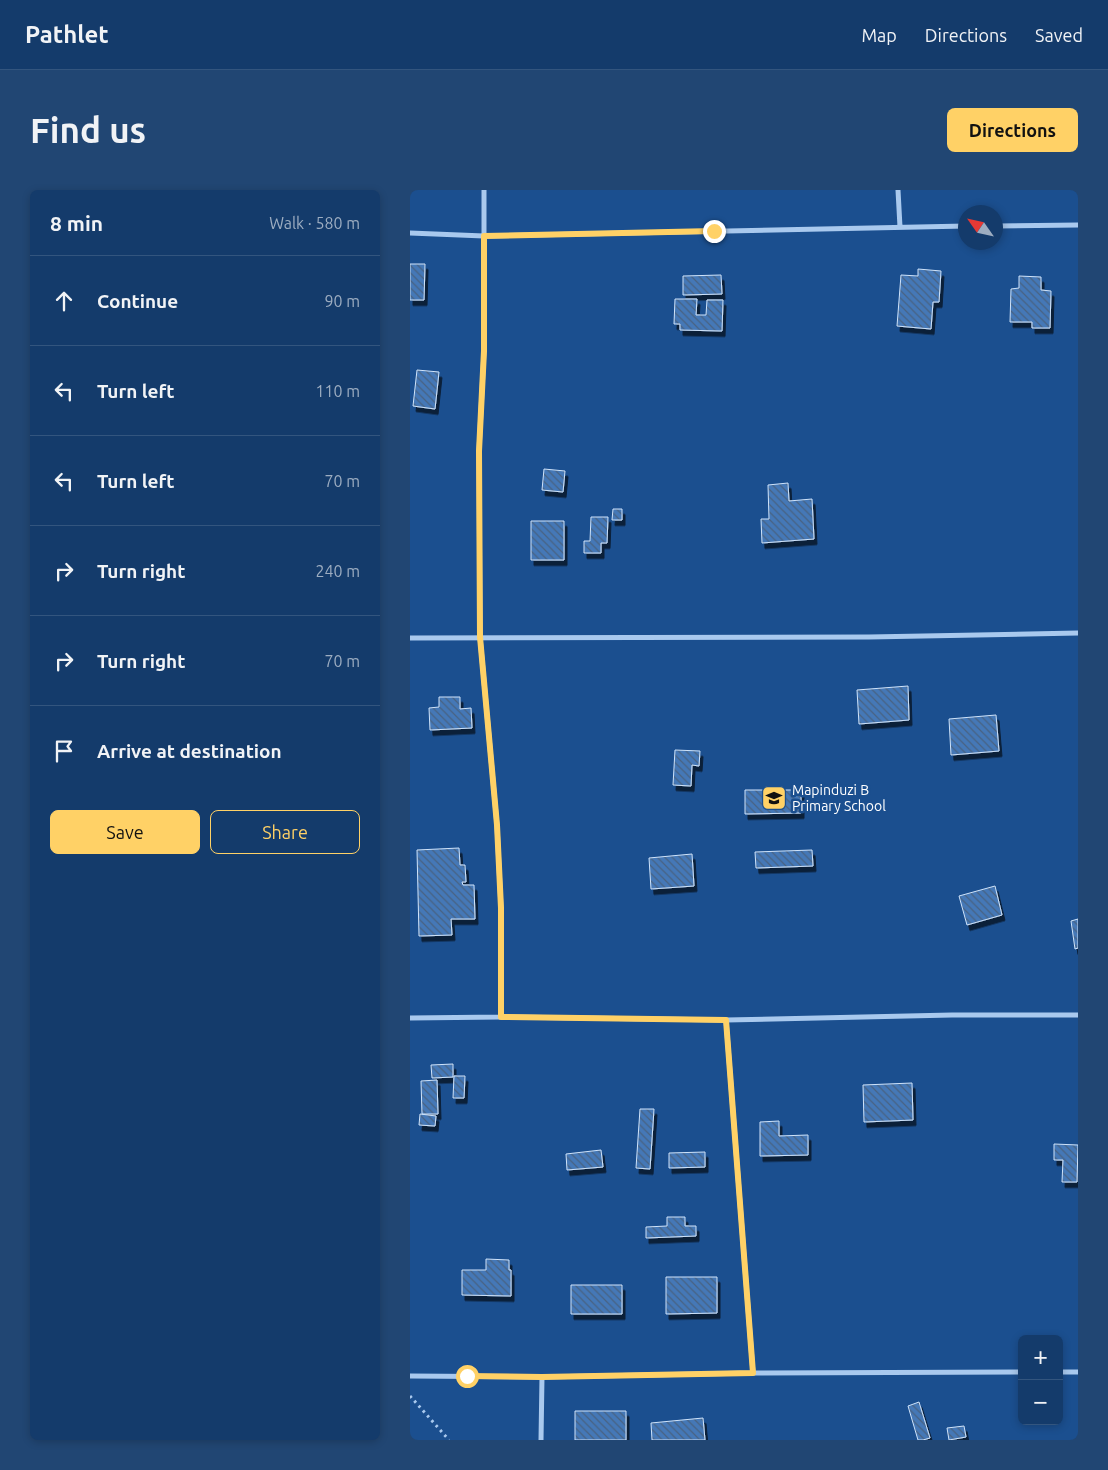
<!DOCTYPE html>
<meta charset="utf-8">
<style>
body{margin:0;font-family:Ubuntu,sans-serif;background:#214673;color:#f1f3f6}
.controls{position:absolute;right:15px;bottom:15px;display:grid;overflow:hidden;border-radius:8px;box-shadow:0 2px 8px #0003}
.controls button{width:45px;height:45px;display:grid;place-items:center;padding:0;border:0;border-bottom:1px solid #33557e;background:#143b6b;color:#f1f3f6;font:25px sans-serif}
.compass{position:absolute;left:548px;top:15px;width:45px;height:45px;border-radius:50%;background:#143b6b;box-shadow:0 2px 8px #0003;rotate:304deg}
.stop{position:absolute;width:15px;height:15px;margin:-11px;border:4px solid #ffd166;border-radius:50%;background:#fff}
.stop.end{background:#ffd166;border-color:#fff;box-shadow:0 1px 5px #0008}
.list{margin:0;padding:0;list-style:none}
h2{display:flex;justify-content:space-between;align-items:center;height:65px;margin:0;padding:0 20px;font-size:21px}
h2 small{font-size:16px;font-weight:400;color:#9dadc1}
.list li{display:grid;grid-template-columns:32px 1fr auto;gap:15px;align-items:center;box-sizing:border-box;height:90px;padding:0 20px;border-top:1px solid #33557e}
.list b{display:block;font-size:19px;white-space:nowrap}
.list em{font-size:16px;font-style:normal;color:#9dadc1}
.actions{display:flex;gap:10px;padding:15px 20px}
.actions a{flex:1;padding:11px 0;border:1px solid #ffd166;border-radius:8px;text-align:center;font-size:18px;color:#ffd166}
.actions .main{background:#ffd166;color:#111}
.icon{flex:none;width:28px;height:28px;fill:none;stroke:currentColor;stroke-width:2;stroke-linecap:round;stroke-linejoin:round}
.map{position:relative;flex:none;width:668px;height:1250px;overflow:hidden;border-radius:8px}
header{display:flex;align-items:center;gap:30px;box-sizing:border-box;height:70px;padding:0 25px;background:#143b6b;border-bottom:1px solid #33557e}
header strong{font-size:24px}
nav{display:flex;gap:28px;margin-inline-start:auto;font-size:18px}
.intro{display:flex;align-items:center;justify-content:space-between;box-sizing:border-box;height:120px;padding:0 30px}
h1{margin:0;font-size:35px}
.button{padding:12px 22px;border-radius:8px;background:#ffd166;color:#111;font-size:18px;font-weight:700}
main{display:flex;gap:30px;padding:0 30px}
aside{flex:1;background:#143b6b;border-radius:8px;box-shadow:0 2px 8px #0003}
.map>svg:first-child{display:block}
.building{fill:url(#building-back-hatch);stroke:#cfe3fa;filter:url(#shadow)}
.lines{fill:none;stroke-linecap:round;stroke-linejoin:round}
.path{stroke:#a9c9ee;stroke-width:3;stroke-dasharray:2.5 4;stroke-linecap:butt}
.minor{stroke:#a9c9ee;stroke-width:5}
.route{stroke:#ffd166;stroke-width:6}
.labels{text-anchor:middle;stroke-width:5;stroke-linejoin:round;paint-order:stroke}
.poi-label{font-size:14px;fill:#fff;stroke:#1b4f8f;text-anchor:start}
</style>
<header>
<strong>Pathlet</strong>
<nav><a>Map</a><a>Directions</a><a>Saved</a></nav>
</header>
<div class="intro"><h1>Find us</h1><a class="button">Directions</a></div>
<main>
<aside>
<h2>8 min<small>Walk · 580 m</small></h2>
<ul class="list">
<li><svg class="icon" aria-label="ahead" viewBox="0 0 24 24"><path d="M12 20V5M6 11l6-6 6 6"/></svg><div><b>Continue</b></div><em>90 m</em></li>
<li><svg class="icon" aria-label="left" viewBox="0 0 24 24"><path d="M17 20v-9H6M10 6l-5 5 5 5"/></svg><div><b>Turn left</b></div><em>110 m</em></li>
<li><svg class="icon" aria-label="left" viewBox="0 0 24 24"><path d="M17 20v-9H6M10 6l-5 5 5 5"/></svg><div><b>Turn left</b></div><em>70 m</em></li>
<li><svg class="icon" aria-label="right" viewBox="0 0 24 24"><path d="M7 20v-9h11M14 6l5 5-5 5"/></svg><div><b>Turn right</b></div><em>240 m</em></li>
<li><svg class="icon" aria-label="right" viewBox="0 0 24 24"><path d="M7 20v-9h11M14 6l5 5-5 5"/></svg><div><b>Turn right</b></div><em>70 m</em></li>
<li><svg class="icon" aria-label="arrive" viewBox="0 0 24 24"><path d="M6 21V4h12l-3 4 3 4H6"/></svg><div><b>Arrive at destination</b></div></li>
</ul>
<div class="actions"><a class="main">Save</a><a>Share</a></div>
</aside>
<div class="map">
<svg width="668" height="1250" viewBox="0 0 668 1250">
<defs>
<pattern id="building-back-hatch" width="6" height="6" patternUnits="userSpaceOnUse" patternTransform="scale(1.25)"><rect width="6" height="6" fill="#4478b7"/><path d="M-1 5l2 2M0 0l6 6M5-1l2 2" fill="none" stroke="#486282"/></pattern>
<filter id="shadow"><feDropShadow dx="3" dy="5.5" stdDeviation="0" flood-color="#0009"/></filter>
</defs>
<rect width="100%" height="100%" fill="#1b4f8f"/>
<!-- building -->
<path class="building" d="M0 74H15L14 110H0Z
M508 79 531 81 529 112H523L521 139 487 136 491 85 508 86Z
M311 85 312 104 273 105V86Z
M609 86 631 87V100L641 101 640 138H622V132H600L601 99 609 98Z
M265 109H287L286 125H296L297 110H313L312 141 270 140V134H264Z
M7 180 29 182 25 219 3 216Z
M134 279 155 281 153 302 132 300Z
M378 293 379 311 402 309 404 349 352 353 351 329H359L358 295Z
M203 319H212V330H202Z
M181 327H198L197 353H191V363H174V351H180Z
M121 331H154V370H121Z
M498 496 499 530 449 534 447 500Z
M29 507H50V519L61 518 62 538 20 540 19 518 29 517Z
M586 525 589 561 541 565 539 529Z
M265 560 290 561 289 576 282 575 281 596 263 595Z
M335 600H391V623L335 624Z
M49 658 50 675H55L56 692H52L53 695H64L65 729H41L42 745 9 746 7 660Z
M402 660 403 676 346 678 345 662Z
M282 664 284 696 241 699 239 668Z
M585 696 592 725 557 735 549 706Z
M668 729V758L665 759 661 731Z
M43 874V887L22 888 21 875Z
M44 886H55L54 908H43Z
M27 890 28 924H12L11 891Z
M502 893 503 930 454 932 453 895Z
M230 919H244L240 979 226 978Z
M10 924 26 926 25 936 9 935Z
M369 931V946L398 945V965L350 966V932Z
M644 954 668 955 667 992H652L653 970H644Z
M191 960 193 977 157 980 156 964Z
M295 962V977L259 978V963Z
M257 1027H275V1036H286V1046L236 1048V1037L257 1036Z
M76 1069 99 1070V1080H101V1106L52 1105V1080H76Z
M256 1087H307V1123L256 1124Z
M161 1095H212V1124H161Z
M509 1212 520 1248 513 1250H508L498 1216Z
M165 1221H216V1250H165Z
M293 1228 295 1250H242L241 1233Z
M554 1236 556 1247 539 1250 537 1238Z"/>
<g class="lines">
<!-- path -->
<path class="path" d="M0 1206 39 1250"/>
<!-- minor -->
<path class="minor" d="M74 0V161L69 261 70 447 87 635 91 718V827
M488 0 490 37
M586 36 668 35
M0 43 74 46 556 36
M0 448 459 447 668 443
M0 828 91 827 316 830 542 825H668
M316 830 343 1183
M649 1182H668
M0 1186 132 1187 343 1183 612 1182
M131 1250 132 1187"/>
</g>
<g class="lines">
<!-- route -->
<path class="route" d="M57 1186 132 1187 343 1183 316 830 91 827V718L87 635 70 447 69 261 74 161V46L304 41"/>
</g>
<!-- icons -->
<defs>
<symbol id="school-square" viewBox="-11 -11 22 22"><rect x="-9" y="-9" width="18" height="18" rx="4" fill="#ffd166" stroke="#1b4f8f"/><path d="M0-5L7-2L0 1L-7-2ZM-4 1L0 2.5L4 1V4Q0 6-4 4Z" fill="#111"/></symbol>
</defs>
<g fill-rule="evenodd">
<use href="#school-square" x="350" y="594" width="28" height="28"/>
</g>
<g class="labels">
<!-- poi labels -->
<g class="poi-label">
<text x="382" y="605">Mapinduzi B<tspan x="382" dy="16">Primary School</tspan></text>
</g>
</g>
</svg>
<div class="controls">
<button>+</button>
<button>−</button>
</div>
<svg class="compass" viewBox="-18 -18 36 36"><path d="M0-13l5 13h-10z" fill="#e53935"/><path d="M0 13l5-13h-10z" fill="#9dadc1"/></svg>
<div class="stop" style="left:57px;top:1186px"></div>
<div class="stop end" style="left:304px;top:41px"></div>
</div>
</main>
